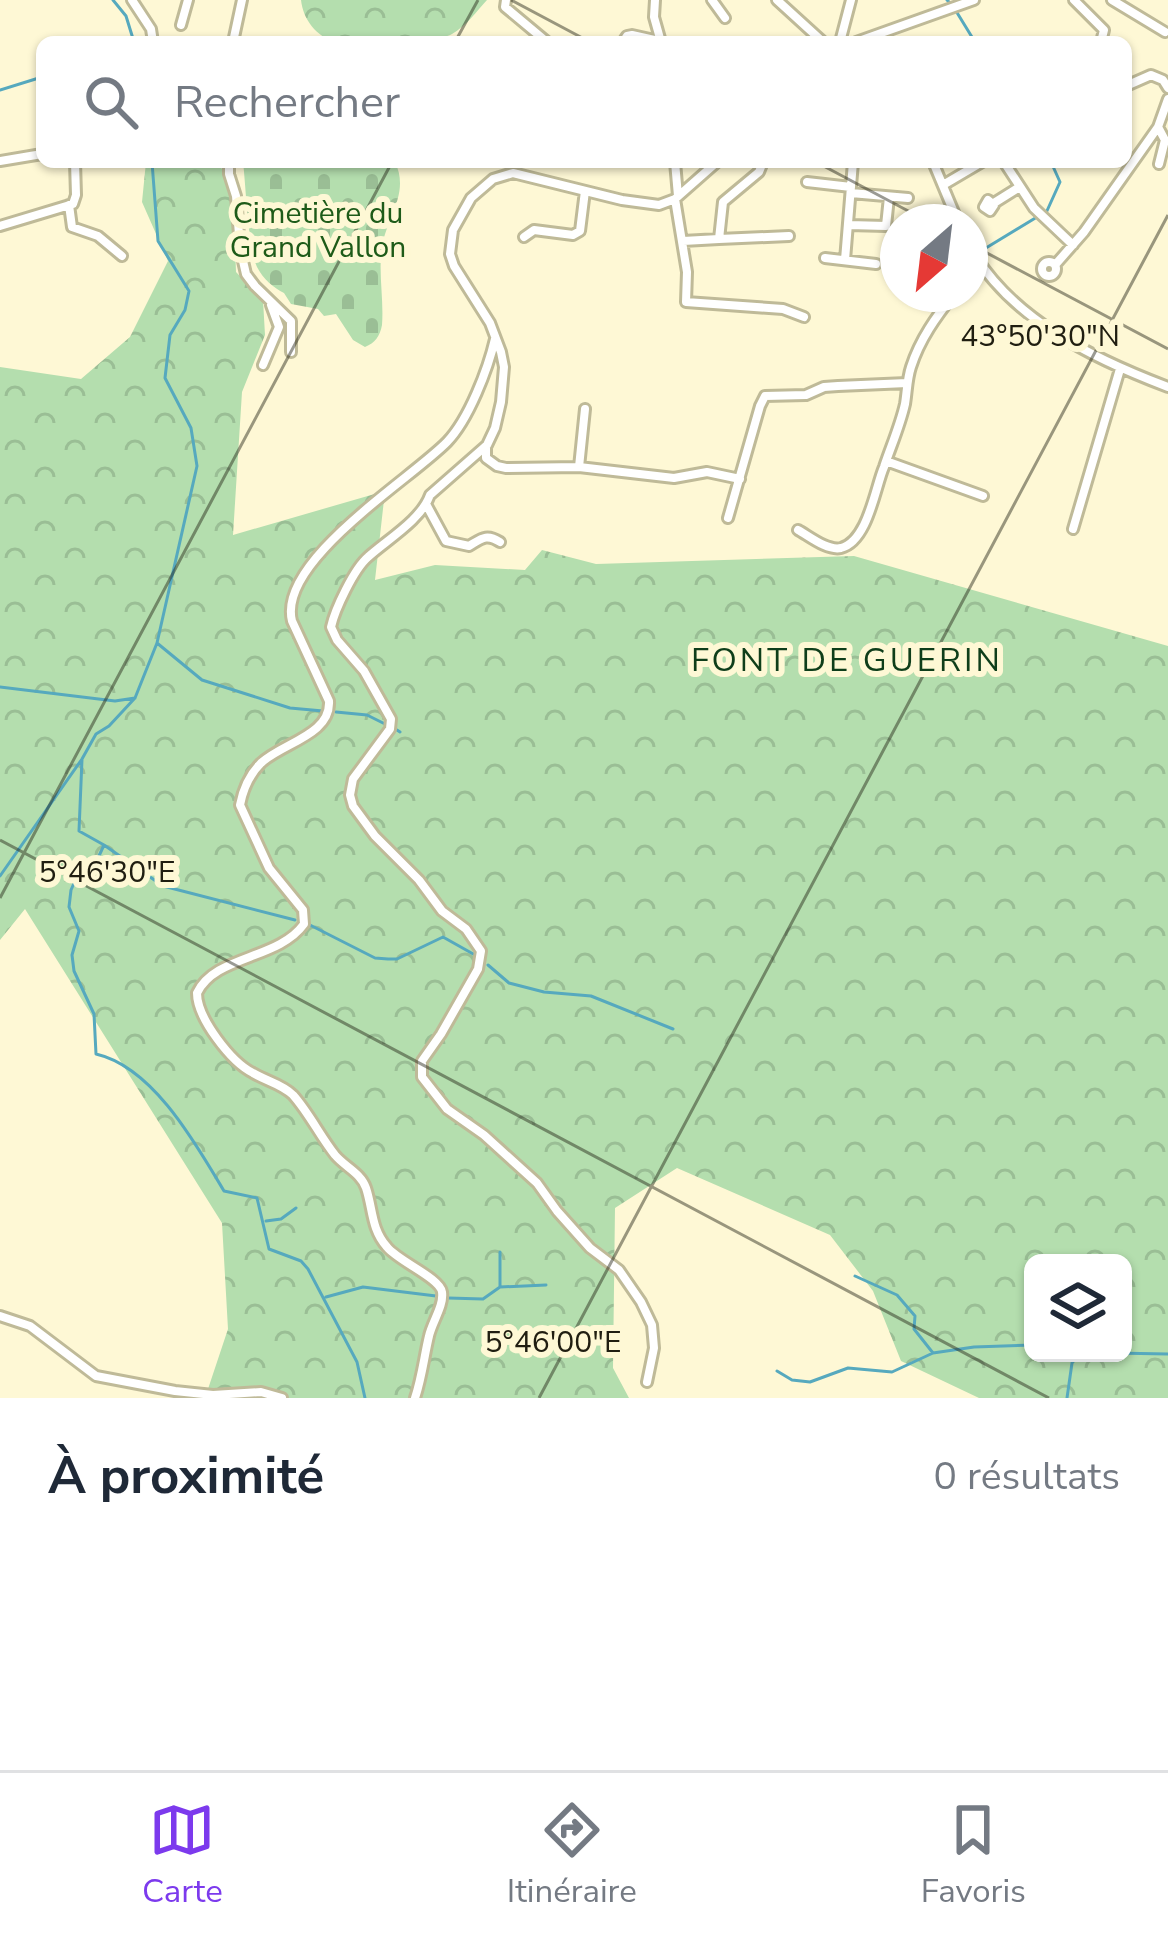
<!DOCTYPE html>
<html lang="fr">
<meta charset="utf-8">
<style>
body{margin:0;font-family:"Nunito Sans",sans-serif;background:#f2f2f3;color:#1f2937}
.controls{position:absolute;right:36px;bottom:36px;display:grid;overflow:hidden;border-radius:18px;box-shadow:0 3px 9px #0004}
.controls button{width:108px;height:108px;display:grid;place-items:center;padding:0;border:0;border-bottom:3px solid #e0e1e3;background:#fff;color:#1f2937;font:60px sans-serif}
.compass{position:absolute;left:880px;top:204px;width:108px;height:108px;border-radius:50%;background:#fff;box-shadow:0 3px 9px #0004;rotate:208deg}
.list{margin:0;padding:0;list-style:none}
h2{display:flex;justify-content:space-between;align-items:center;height:156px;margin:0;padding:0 48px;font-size:51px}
h2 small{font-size:39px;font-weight:400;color:#747a83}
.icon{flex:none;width:66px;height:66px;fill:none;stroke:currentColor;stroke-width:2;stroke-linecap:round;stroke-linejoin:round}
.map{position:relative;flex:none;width:1168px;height:1398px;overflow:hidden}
.search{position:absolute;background:#fff;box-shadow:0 3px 9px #0004;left:36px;right:36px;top:36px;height:132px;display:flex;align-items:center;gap:30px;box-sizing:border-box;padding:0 42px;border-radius:18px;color:#747a83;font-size:45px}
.sheet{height:372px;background:#fff}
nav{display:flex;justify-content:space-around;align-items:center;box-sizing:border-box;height:168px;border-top:3px solid #e0e1e3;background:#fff;font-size:33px;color:#747a83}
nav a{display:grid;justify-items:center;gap:6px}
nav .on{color:#7c3aed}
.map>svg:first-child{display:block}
.forest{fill:url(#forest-crowns);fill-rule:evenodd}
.cemetery{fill:url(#cemetery-stones)}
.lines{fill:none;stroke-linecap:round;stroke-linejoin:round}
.stream{stroke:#56a9be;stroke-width:3}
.minor-casing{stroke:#bfba98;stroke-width:14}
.minor{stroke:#fff;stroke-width:8}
.ticks{fill:none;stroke:#201e11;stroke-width:3;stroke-opacity:0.45}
.labels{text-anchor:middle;stroke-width:12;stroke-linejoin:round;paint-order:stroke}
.park-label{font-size:30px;fill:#1e5b19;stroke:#fef8d5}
.neighbourhood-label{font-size:33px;letter-spacing:3px;fill:#0f3e1a;stroke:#fef8d5}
.ticks-label{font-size:30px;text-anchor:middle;fill:#201e11;stroke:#fef8d5;stroke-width:12;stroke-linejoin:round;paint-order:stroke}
</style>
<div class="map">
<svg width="1168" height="1398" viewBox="0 0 1168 1398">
<defs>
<pattern id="forest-crowns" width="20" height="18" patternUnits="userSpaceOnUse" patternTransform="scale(3)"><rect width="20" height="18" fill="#b4deae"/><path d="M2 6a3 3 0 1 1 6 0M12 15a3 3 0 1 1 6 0" fill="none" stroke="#9abe95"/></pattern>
<pattern id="cemetery-stones" width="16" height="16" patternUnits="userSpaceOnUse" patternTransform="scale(3)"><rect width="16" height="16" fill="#b4deae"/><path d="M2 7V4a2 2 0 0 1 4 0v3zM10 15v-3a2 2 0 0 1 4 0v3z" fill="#9abe95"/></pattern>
</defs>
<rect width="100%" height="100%" fill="#fef8d5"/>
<!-- forest -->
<path class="forest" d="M301 0H487C477 11 466 26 452 34 437 43 354 46 336 42 316 37 303 19 301 0Z
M146 162H221V167L233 192 236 272 263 300 265 335 242 392 233 535 385 491 375 580 435 565 525 570 542 550 596 564 854 556 1168 646V1398H979L901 1361 873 1291 830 1235 677 1168 615 1208 613 1368 629 1398H205L228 1329 222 1223 25 909 0 940V367L81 379 130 337 168 261 142 202ZM1033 1263H1123V1353H1033Z"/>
<!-- cemetery -->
<path class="cemetery" d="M243 162H395C410 193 387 216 382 247 378 272 384 299 382 325 380 336 375 343 365 347L353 340 336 314 324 316 318 309 291 304 284 293C274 288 263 279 257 267 248 247 246 187 243 162Z"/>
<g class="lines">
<!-- stream -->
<path class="stream" d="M113 0 126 16 134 42
M947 0 950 3
M956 11 975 42
M0 90 42 77
M1046 213 1060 182 1051 162
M981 251 1037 217
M157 643 202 680 290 708 323 711
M0 687 115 701 135 698
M336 712 367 715 385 724
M397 730 400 732
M82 759 79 831 104 845 98 858 75 881 71 890 69 907 79 931 72 955 74 971 94 1014 96 1054C153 1067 196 1144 224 1191L257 1198 269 1249 301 1261 308 1269 357 1362 365 1398
M104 845 163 886 295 920
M0 876 82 759 96 734 109 726 135 698 157 643 197 466 191 428 165 378 170 335 185 310 189 291 158 241 152 162
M306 923 375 958 388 959H397L443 937 475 955
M488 965 509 983 544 992 591 996 673 1029
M266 1221 281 1219 296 1208
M855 1276 897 1295 915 1316 914 1329 933 1353
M500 1286V1252
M326 1297 363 1287 436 1296
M448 1298 483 1299 500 1287 546 1285
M1113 1353 1168 1354
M777 1371 792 1380 810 1382 848 1368 892 1372 933 1353 974 1347 1033 1345
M1067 1398 1072 1363 1080 1353"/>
<defs>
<path id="minor" d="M132 0 151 29 153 42
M506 0 505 7 547 42
M655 0 654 17 661 42
M712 0 725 18
M777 0 823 42
M1074 0 1104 30 1101 42
M1112 0 1165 32
M181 25 188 0
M233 42 242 0
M623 42 627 36 632 35 659 41
M840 42 851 0
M856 42 974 0
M1126 86 1151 75 1163 80 1168 88
M1158 127 1165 140 1159 164
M0 161 42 154
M229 162V174L236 196 240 248 246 274 255 286 291 321V352
M675 162 678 196
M933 162 958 222
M1004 162 1034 208 1073 245
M807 182 851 187
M943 185 982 162
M851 193 908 198
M675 199 687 272 686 302 783 309 804 317
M988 200 994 205 990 211 984 207Z
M994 203 1018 188
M69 205 72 227 98 236 122 256
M849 225 886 226 889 197
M0 226 73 204 76 195 75 162
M524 237 534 230 573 235 580 231 585 191
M719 239 789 236
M683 241 719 239 723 202 759 172 763 162
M970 247C1010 319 1094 359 1168 387
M825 258 876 264
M845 260 853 162
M1042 269a7 7 0 1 1 14 0a7 7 0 1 1-14 0Z
M1055 265 1084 232 1158 127 1168 99
M263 365 279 327 271 305
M486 446V458L497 466 506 468 579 467 674 478 707 472 740 479
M886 461 983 496
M579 467 585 409
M427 506 446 541 469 546C481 539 486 533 500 542
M728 518 760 406 765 396 806 395 824 387 838 386 907 383
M1073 529 1120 369
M798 530C809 536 827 551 841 548 868 541 875 488 884 467 891 446 900 426 905 404 907 392 907 379 911 367 920 339 936 317 954 294
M0 1316 30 1326 96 1376 175 1391 213 1395 261 1392 282 1398
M647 1382 654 1348 652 1325 641 1302 619 1270 590 1248 557 1211 537 1183 484 1135 447 1109 422 1077V1061L441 1034 478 969 481 951 466 929 442 911 419 880 375 836 353 806 350 795 353 779 390 729 391 719 364 671 337 640 331 627C335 609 354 569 368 557 388 539 421 520 430 495L487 445 495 428 501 402 504 367 501 352 490 323 454 266 450 254 453 230 471 198 493 179 513 173 622 200 659 205 675 199 717 162
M415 1398C422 1377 424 1357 429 1336 432 1322 444 1306 442 1292 440 1278 398 1261 387 1247 371 1229 373 1209 366 1188 361 1173 345 1167 335 1155 320 1136 309 1113 293 1095 282 1084 266 1081 253 1073 231 1062 197 1018 197 993 215 955 278 960 304 924L303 910 269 868 240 805C243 789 249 775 261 763 282 743 331 735 329 701L292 621C277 561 411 479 447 442 469 419 488 369 495 339"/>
</defs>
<!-- minor casing -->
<use href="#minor" class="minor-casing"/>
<!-- minor -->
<use href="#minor" class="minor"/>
</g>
<!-- ticks -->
<path class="ticks" d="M511 0 590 42M455 42 478 0M816 162 929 222M970 244 1168 349M0 840 1049 1398M0 898 392 162M539 1398 1168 215"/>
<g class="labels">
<!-- park labels -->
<g class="park-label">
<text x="318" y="223">Cimetière du<tspan x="318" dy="34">Grand Vallon</tspan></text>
</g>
<!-- neighbourhood labels -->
<g class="neighbourhood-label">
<text x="847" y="671">FONT DE GUERIN</text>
</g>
</g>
<g class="ticks-label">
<text x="1040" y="346">43°50'30"N</text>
<text x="107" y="882">5°46'30"E</text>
<text x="553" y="1352">5°46'00"E</text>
</g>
</svg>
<div class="controls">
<button><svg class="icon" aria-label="layers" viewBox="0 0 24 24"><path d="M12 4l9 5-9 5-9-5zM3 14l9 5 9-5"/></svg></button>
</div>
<svg class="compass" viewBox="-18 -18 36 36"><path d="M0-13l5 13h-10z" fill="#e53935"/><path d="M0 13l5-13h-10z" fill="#747a83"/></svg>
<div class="search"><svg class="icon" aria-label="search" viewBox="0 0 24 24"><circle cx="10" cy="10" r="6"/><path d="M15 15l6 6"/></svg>Rechercher</div>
</div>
<section class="sheet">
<h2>À proximité<small>0 résultats</small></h2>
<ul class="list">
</ul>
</section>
<nav>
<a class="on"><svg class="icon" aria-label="map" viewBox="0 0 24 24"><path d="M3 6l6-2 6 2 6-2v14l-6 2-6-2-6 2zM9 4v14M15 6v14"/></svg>Carte</a>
<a><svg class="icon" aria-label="directions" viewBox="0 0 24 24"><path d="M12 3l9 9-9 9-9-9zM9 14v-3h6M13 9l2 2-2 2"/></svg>Itinéraire</a>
<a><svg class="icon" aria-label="saved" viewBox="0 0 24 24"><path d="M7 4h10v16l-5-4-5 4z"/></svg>Favoris</a>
</nav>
